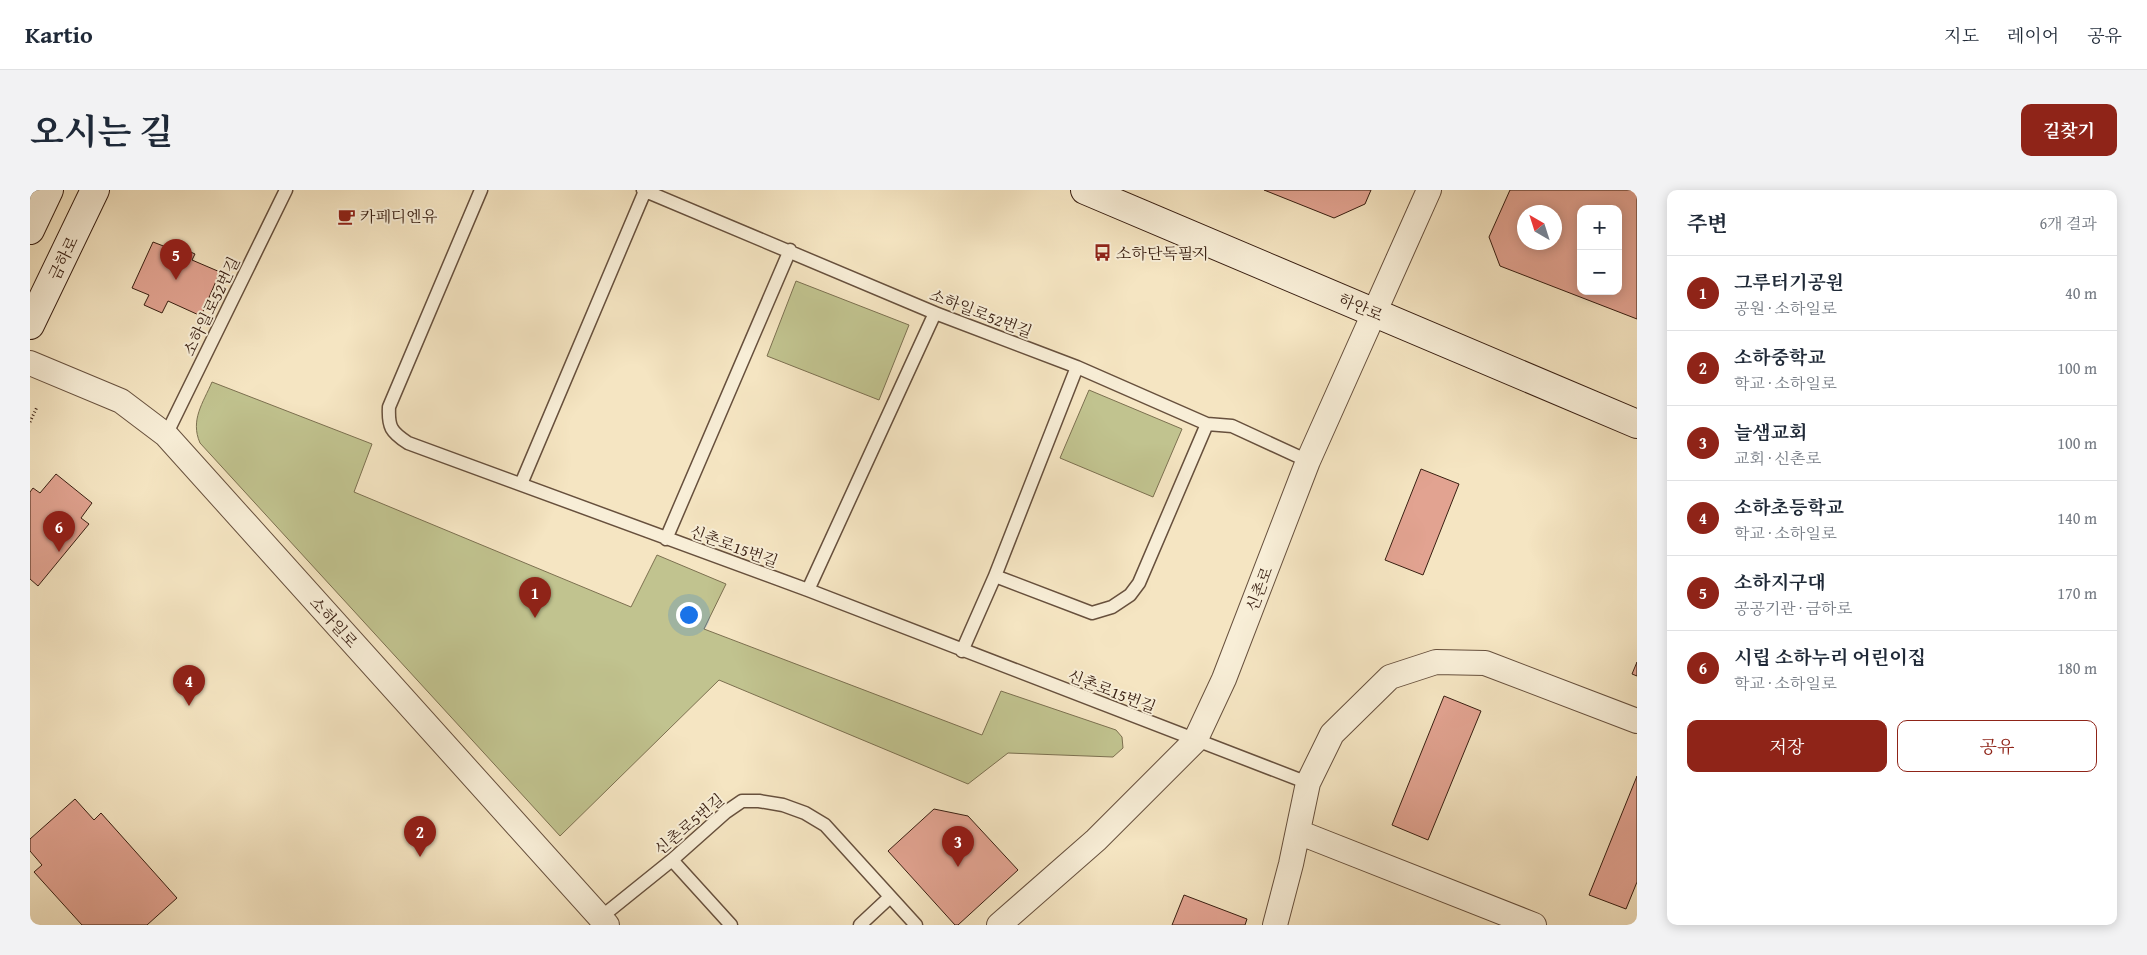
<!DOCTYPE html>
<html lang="ko">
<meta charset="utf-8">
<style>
body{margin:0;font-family:"Gentium Book Plus","Noto Serif KR",serif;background:#f2f2f3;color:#1f2937}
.controls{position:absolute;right:15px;top:15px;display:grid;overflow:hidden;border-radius:10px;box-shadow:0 2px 12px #0003}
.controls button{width:45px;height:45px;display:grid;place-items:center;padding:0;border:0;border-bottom:1px solid #e0e1e3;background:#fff;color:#1f2937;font:25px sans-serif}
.compass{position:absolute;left:1487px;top:15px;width:45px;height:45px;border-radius:50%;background:#fff;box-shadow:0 2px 12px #0003;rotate:321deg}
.you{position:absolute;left:658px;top:424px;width:18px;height:18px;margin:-12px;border:4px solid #fff;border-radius:50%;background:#1a73e8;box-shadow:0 0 0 8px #1a73e833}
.badge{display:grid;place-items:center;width:32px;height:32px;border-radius:50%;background:#8f2418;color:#fff;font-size:16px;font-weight:700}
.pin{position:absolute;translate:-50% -41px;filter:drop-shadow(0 1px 2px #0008)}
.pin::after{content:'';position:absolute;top:26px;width:18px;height:15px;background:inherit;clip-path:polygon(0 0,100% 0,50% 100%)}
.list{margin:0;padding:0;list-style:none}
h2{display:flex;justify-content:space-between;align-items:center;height:65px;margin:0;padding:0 20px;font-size:21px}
h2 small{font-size:16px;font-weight:400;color:#747a83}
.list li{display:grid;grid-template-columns:32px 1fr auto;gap:15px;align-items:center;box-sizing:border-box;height:75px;padding:0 20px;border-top:1px solid #e0e1e3}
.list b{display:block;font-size:19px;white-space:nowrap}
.list p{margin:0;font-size:16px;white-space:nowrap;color:#747a83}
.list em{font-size:16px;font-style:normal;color:#747a83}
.actions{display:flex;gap:10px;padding:15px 20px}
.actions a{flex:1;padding:11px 0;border:1px solid #8f2418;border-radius:10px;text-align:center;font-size:18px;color:#8f2418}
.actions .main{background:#8f2418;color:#fff}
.map{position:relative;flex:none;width:1607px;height:735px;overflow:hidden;border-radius:10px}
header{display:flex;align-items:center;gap:30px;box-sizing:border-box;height:70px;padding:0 25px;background:#fff;border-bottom:1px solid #e0e1e3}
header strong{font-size:24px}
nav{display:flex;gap:28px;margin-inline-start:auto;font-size:18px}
.intro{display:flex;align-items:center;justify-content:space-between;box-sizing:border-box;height:120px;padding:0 30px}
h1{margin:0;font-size:35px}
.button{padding:12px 22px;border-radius:10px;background:#8f2418;color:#fff;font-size:18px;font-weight:700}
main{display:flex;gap:30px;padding:0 30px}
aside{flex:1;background:#fff;border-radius:10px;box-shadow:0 2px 12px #0003}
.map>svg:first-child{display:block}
.green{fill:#c1c38f;stroke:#7c7050}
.building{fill:#e2a391;stroke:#381e11;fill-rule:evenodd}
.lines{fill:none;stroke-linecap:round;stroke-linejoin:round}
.lane-casing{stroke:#67503d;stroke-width:15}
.street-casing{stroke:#67503d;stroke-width:26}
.secondary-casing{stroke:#381e11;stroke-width:30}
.path{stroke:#381e11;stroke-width:3;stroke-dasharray:1 2.5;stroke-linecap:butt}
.lane{stroke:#f8eed7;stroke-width:12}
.street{stroke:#f8eed7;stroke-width:24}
.secondary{stroke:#f8eed7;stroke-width:28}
.labels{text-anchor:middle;stroke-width:4;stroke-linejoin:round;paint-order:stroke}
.poi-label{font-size:16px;fill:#381e11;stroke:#f8eed7;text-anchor:start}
.street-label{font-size:16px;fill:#381e11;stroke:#f8eed7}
</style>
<header>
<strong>Kartio</strong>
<nav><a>지도</a><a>레이어</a><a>공유</a></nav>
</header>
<div class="intro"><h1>오시는 길</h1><a class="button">길찾기</a></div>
<main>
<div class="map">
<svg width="1607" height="735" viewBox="0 0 1607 735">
<rect width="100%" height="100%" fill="#f5e5c2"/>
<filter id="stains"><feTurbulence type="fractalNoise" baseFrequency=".004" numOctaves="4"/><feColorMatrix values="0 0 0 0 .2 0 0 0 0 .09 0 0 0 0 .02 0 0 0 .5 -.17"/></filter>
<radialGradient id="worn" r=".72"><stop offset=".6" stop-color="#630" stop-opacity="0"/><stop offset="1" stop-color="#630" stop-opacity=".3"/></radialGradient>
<!-- green -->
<path class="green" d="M766 91 879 135 849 210 737 166Z
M182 192 342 254 324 302 601 417 627 365 696 394 674 439 952 545 971 501 1086 540 1092 547 1093 558 1083 567 978 563 938 594 689 490 530 646 170 253C160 230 173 213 182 192Z
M1059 200 1152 239 1123 307 1030 268Z"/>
<!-- building -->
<path class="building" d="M1234 0H1341L1335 14 1304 28Z
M1480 0H1607V129L1470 76 1459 47ZM1551 19H1588V101H1551ZM1494 22H1524V52H1494Z
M123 52 136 57 139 52 165 64 162 70 190 82 171 126 138 111 132 123 114 115 119 105 102 98Z
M1391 279 1429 294 1393 385 1355 370Z
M26 284 62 313 51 328 59 334 8 396 0 389V302L3 298 10 303Z
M1607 472V486L1602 484Z
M1414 506 1451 521 1398 650 1362 635Z
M1607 586V692L1596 719 1559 705Z
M45 609 64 630 71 623 147 708 117 735H52L4 682 12 675 0 661V649Z
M904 619 938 626 988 680 928 735H925L858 661Z
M1154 705 1217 729 1215 735H1142Z"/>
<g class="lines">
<defs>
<path id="lane" d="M451 0 359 217C358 237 361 242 378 253L778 400 1278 593
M613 0 905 123 1047 177 1177 234 1202 236 1278 271
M136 245 256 0
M491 294 615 1
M636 349 760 60
M965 386 1062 423 1082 417 1100 405 1109 393 1177 234
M778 400 905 123
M932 461 965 386 1047 177
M642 670 701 735
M570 728 642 670 696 622 712 611H729L753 615 775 623 795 635 886 735
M830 735 860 707"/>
<path id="street" d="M0 173 91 211 136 245 577 735
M1268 642 1504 735
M969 735 1066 650 1165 551 1194 489 1278 271 1399 0
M1245 735 1261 674 1278 593 1302 544 1360 487 1406 472 1455 473 1607 531"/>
<path id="secondary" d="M1055 0 1607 234
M0 40 19 0
M0 135 65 0"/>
</defs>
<!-- lane casing -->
<use href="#lane" class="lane-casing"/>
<!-- street casing -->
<use href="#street" class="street-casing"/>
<!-- secondary casing -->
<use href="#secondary" class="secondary-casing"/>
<!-- path -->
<path class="path" d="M0 232 7 217"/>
<!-- lane -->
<use href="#lane" class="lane"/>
<!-- street -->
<use href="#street" class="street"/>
<!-- secondary -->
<use href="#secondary" class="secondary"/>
</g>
<!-- icons -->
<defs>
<symbol id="cafe-bare" viewBox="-9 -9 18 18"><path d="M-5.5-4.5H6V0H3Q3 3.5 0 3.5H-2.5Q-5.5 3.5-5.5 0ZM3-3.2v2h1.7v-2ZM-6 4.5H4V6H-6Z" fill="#8f2418" stroke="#f8eed7" stroke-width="2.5" paint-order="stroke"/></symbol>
<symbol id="bus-bare" viewBox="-9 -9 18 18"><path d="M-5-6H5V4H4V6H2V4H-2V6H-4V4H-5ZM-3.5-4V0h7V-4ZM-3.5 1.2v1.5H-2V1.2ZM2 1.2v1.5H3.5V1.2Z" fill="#8f2418" stroke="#f8eed7" stroke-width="2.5" paint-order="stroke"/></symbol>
</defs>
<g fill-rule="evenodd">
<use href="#cafe-bare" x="304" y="14" width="25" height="25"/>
<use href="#bus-bare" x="1060" y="50" width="25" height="25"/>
</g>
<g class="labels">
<!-- poi labels -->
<g class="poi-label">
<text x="330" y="32">카페디엔유</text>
<text x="1086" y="69">소하단독필지</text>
</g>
<!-- street labels -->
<g class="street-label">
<text transform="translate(33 68) rotate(-64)" y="6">금하로</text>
<text transform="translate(181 116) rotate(-64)" y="6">소하일로52번길</text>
<text transform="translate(1331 117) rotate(23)" y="6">하안로</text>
<text transform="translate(951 123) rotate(21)" y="6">소하일로52번길</text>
<text transform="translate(704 356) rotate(20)" y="6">신촌로15번길</text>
<text transform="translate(1229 399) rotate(-69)" y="6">신촌로</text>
<text transform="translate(304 432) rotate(48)" y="6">소하일로</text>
<text transform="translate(1082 501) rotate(21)" y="6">신촌로15번길</text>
<text transform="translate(659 634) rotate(-40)" y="6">신촌로5번길</text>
</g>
</g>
<rect width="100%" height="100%" filter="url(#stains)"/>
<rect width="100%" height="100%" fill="url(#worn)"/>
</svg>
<div class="controls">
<button>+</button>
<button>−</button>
</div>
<svg class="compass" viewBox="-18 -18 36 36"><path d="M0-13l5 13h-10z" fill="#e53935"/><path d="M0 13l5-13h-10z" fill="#747a83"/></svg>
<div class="you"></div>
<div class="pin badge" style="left:505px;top:428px">1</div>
<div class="pin badge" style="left:390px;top:667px">2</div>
<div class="pin badge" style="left:928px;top:677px">3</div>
<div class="pin badge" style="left:159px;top:516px">4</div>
<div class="pin badge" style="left:146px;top:90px">5</div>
<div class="pin badge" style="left:29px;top:362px">6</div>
</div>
<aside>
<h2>주변<small>6개 결과</small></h2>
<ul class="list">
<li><span class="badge">1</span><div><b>그루터기공원</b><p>공원 · 소하일로</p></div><em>40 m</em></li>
<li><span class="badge">2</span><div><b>소하중학교</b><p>학교 · 소하일로</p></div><em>100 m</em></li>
<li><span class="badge">3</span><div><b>늘샘교회</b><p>교회 · 신촌로</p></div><em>100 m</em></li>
<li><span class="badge">4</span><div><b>소하초등학교</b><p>학교 · 소하일로</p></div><em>140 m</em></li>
<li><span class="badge">5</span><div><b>소하지구대</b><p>공공기관 · 금하로</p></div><em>170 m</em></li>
<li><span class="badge">6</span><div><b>시립 소하누리 어린이집</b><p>학교 · 소하일로</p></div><em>180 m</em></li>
</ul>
<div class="actions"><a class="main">저장</a><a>공유</a></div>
</aside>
</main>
